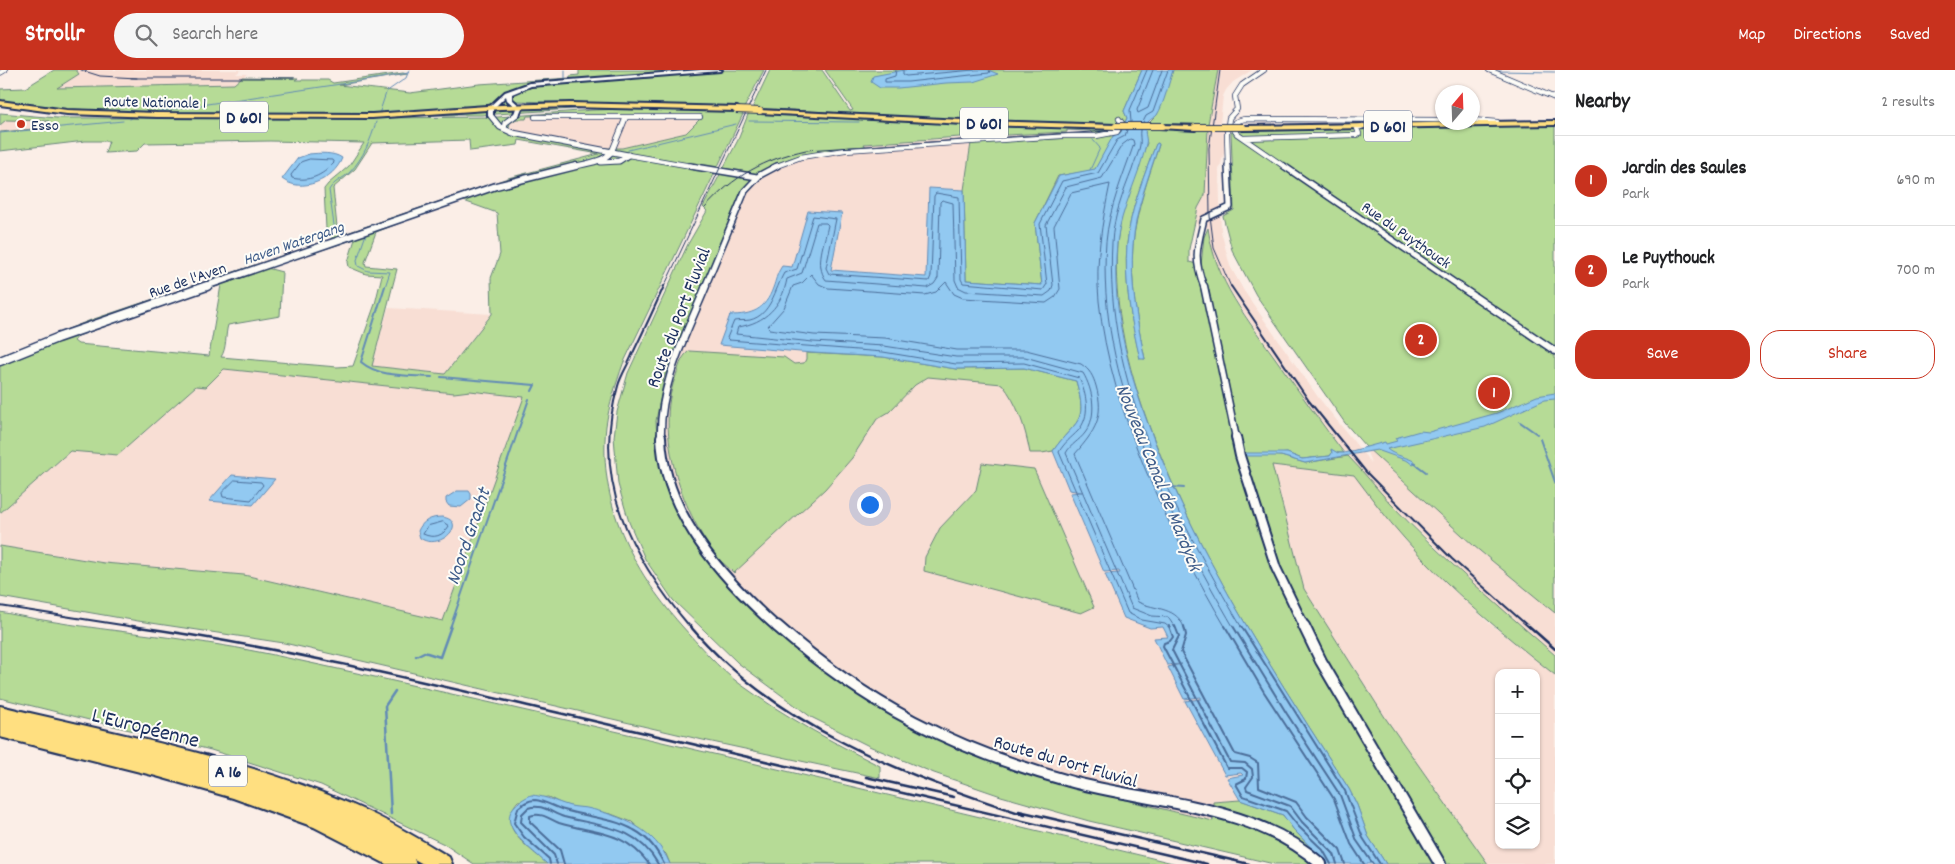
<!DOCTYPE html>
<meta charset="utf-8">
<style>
body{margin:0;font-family:Dekko,sans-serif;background:#f6f6f6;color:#202124}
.controls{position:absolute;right:15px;bottom:15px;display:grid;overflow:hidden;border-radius:10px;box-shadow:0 1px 4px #0004}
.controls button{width:45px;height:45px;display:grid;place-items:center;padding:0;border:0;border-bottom:1px solid #e0e0e0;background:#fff;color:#202124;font:25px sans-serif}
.compass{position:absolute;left:1435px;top:15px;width:45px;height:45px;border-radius:50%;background:#fff;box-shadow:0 1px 4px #0004;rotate:19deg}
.you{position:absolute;left:869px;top:434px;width:18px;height:18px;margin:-12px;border:4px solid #fff;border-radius:50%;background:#1a73e8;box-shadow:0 0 0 8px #1a73e833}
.badge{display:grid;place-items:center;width:32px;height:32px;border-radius:50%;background:#c8321e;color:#fff;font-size:16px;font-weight:700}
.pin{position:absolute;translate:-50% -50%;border:2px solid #fff;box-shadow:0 1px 5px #0006}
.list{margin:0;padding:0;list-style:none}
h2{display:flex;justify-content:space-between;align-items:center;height:65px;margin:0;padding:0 20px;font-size:21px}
h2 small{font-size:16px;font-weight:400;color:#757577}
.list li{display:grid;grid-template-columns:32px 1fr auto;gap:15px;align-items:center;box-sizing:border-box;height:90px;padding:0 20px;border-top:1px solid #e0e0e0}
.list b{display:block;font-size:19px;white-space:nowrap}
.list p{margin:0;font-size:16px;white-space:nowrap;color:#757577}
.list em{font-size:16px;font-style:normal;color:#757577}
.actions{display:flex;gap:10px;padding:15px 20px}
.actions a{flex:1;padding:11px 0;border:1px solid #c8321e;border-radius:20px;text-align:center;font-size:18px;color:#c8321e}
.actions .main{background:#c8321e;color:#fff}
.icon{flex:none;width:28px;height:28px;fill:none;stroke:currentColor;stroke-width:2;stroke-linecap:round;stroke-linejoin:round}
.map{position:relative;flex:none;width:1555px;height:794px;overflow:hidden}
header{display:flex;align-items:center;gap:30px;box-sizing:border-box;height:70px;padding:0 25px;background:#c8321e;color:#fff}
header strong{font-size:24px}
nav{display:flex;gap:28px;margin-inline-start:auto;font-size:18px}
.search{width:350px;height:45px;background:#f6f6f6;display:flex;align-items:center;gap:12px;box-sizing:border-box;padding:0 18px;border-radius:28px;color:#757577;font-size:19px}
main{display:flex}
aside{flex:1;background:#fff}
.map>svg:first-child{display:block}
.built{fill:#f8ded4;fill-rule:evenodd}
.green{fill:#b6db96;stroke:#68857a;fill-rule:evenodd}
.water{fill:#92c9f1;stroke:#628bb6}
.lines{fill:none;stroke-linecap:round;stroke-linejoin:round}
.shore-far1{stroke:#4b6d99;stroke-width:1}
.shore{stroke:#4b6d99;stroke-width:2}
.stream-far2{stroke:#628bb6;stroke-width:1}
.stream-far1{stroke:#628bb6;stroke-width:2}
.stream{stroke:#628bb6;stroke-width:2.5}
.minor-far4-casing{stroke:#1b2f5e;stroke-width:6}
.minor-far3-casing{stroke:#1b2f5e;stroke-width:8}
.minor-far2-casing{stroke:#1b2f5e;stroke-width:9}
.minor-far1-casing{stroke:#1b2f5e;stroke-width:12}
.minor-casing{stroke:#1b2f5e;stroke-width:14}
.tertiary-far2-casing{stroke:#1b2f5e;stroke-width:7}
.tertiary-far1-casing{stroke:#1b2f5e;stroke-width:9}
.tertiary-casing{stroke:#1b2f5e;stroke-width:11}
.secondary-casing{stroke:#1b2f5e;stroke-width:4}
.primary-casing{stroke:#1b2f5e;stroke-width:4}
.motorway-casing{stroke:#1b2f5e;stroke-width:4}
.minor-far4{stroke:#fdfcf7;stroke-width:4.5}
.minor-far3{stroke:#fdfcf7;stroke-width:5}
.minor-far2{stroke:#fdfcf7;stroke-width:6}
.minor-far1{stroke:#fdfcf7;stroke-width:8}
.minor{stroke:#fdfcf7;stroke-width:10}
.tertiary-far2{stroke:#fdfcf7;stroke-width:5}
.tertiary-far1{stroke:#fdfcf7;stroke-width:6}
.tertiary{stroke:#fdfcf7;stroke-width:8}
.secondary{fill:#fdfcf7;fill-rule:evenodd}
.primary{fill:#ffdf80;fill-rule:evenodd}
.motorway{fill:#ffdf80;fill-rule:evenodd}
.rail-far2{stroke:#1b2f5e;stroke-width:1}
.rail-far1{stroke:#1b2f5e;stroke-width:2}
.rail{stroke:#1b2f5e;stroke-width:2.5}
.primary-bridge-casing{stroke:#1b2f5e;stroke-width:8;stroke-linecap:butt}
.primary-bridge{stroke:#ffdf80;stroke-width:6}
.poi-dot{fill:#c8321e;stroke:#fdfcf7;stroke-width:2}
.labels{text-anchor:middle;stroke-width:4;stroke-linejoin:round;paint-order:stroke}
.far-street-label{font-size:16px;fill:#1b2f5e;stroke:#fdfcf7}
.far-poi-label{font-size:16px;fill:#1b2f5e;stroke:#fdfcf7;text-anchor:start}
.far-water-label{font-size:16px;font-style:italic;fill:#3f5d8a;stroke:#fdfcf7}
.shield{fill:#fdfcf7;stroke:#5f6c8c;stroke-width:1}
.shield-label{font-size:18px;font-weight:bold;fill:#1b2f5e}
.street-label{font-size:19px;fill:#1b2f5e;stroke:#fdfcf7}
.water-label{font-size:20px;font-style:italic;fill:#3f5d8a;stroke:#fdfcf7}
.near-street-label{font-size:22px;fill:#1b2f5e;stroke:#fdfcf7}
</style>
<header>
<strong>Strollr</strong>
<div class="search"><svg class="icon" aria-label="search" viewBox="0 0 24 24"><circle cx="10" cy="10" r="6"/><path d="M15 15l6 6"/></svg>Search here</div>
<nav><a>Map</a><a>Directions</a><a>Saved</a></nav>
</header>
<main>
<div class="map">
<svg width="1555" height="794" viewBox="0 0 1555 794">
<rect width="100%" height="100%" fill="#fbeee7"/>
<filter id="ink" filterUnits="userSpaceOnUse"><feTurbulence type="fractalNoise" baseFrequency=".02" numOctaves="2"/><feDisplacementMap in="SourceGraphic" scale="10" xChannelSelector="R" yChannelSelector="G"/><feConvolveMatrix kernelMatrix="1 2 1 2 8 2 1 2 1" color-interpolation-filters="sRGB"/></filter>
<g filter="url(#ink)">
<!-- built -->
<path class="built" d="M76 0H241L236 4H247L234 14 55 18 79 4Z
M1218 0H1252L1233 12 1226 20 1223 26 1220 54H1208Z
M526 46H702L686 63 622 78H605L513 62 509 57 510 53 517 49H525Z
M21 49 50 50 33 59 0 62V55L6 50Z
M1208 59H1225L1224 83 1219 100 1221 161 1230 196 1244 221 1318 327 1371 393 1365 376 1474 476 1555 543V585L1481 521 1391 434 1344 383 1324 357 1244 243 1219 202 1210 174 1208 158 1195 154 1198 138 1205 125Z
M1067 62 1071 67 971 73 964 120 929 118 926 207 792 197 775 207 773 218 764 233 748 245 767 278 777 280 883 287 956 299 1024 298 1047 305 1076 355 1082 422 1070 423 1120 503 1106 504 1150 558 1163 557 1169 567 1154 569 1183 595 1168 597 1202 629 1186 632 1243 706 1227 708 1240 730 1213 732V751L1050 712 970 684 882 641 824 601 793 576 751 538 702 485 679 447 665 415 658 385 656 351 664 308 739 126 746 113 758 103 775 94 800 86 820 82 866 77 864 74Z
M388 238 492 244 445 304 372 296Z
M224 299 454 323 470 321 524 327 443 552 244 505 104 493 0 476V443L70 381 118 385 196 316 206 317Z
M1272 395 1354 405 1404 469 1456 522 1488 552 1555 605V794H1488L1386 649 1304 519ZM1499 603H1536V775H1499Z"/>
<!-- green -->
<path class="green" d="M54 0H76L79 4 57 18 234 14 242 7 298 8 295 10H328L333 13 403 3 407 4 339 15 410 23 479 14 570 8V6L579 5V0H764L744 38 516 31 513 35 374 44 126 43 64 40 0 31V19L25 18Z
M770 0H822L850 41 853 40 825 0H1142L1124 41 1127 48 1124 54 957 49 754 38 753 36Z
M1173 0H1218L1208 54H1148L1157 45Z
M572 36 603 37 481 45H402Z
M654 38 744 42 623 294C616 314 609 335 606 356 598 433 632 499 681 555 699 575 718 598 740 614 784 646 832 672 880 696V708L703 670 284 573 138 551 0 527V476L104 493 244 505 443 551 524 327 470 321 454 323 224 299 206 317 196 316 118 385 70 381 0 443V286L91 250 332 169 326 159 324 119 328 114 349 96 364 73 270 71 145 73 137 81 105 83 109 71H85L0 81V62L33 59 49 51 6 50 0 55V43L57 48H372L498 47 593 40ZM527 46H690L702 47 686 63 622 78H605L513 62 509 57 510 53 517 49H526ZM469 70 470 81 518 75 519 70 599 84 508 108 341 165 337 157 333 118 355 99 372 73ZM461 130 497 143 500 184 491 208 492 244 445 304 372 296 397 199 366 196 365 192 376 162ZM355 169 348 192 349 197 366 204 382 205 375 234 353 296 337 297 221 287C227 278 225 265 228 255L280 246 282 202 267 198ZM221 215 209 286 78 274 74 271 78 266Z
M749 42 1123 58 1121 62 1113 67 1095 100 1058 106 1035 153 1042 215 966 210 964 120 971 73 1096 67 1090 61 1067 60V62L986 66 987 65 864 74 866 77C821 81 764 83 739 126L664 308 656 351 658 385 665 415 679 447 702 485 751 538 793 576 824 601 882 641 969 684 1050 712 1213 751V732L1240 730 1283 745 1294 760 1327 794H1274L1089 751 1001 726 934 703 869 676 811 647 738 593 673 530 645 489 629 452 618 414 614 367 617 342 628 303 688 174 707 141 703 137 738 70Z
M1509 53 1555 54V543L1474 476 1365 376 1345 353 1256 225 1232 180 1223 146 1234 140 1231 62Z
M1146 59H1208L1205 125 1198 138 1189 179V192L1201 195 1204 167 1208 158C1215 211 1248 250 1278 292 1300 323 1321 353 1344 383H1338L1331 380 1332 383 1330 386 1302 389 1287 383 1271 385 1281 386 1305 393 1348 386C1363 401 1376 418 1391 434 1442 488 1499 536 1555 585V605C1502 563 1449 520 1404 468 1386 448 1370 426 1354 405L1272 395 1304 519 1386 649 1488 794H1386L1368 766 1357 735 1349 719C1281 613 1211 508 1163 391 1134 322 1112 249 1117 174 1120 139 1135 106 1147 73L1144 66ZM1158 73 1159 75C1149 107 1136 140 1133 175 1130 213 1137 252 1145 289L1140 288C1131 251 1124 212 1127 174 1130 140 1144 106 1156 74Z
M689 281 784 287 794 294 804 293 806 289V283L883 287 956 299 1024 298 1076 311C1089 356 1075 349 1053 381L1042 383H1030C1025 357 1018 334 1002 314L928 307 915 315 889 342 877 349 852 388 825 419 734 503C728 497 720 491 715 485 681 438 655 364 675 308 679 298 680 288 689 281Z
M982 393 1034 399 1094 537 1081 543 924 501 925 487 940 458 976 420Z
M0 542C89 561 180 565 269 584 573 649 875 722 1177 794H670L666 784 632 752 611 744 564 735 548 727 518 731C495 758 528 776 547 794H474L444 774 321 715 211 680 0 628Z"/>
<!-- water -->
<path class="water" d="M904 0H988L998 4 973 12 946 13 898 18H880L871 12 873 6Z
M1142 0H1173C1169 12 1164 34 1157 45 1155 48 1151 48 1148 52 1142 64 1148 66 1146 74 1139 108 1121 137 1117 173 1110 246 1133 318 1160 385 1209 504 1280 612 1349 719L1357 735 1368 766 1386 794H1327L1294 760 1283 745 1240 730 1227 708 1243 705 1241 703 1225 705 1185 631 1201 629V627L1184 629 1168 597 1182 594 1167 595 1154 568 1168 567 1163 557 1150 558 1124 548 1105 504 1120 503 1119 501 1104 502 1070 423 1082 422 1069 420 1053 381C1075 349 1089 356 1076 311L1024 298 956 299 883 287 812 283 719 275 730 245C752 245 765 240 773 218 776 210 776 205 782 196L792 197 808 141 842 143 831 200 926 207 929 118 964 120 966 210 1042 215 1035 153 1059 106 1095 99 1113 66 1121 62 1127 48 1124 41Z
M1158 73 1159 74C1149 107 1135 140 1133 175 1130 213 1137 252 1145 289H1140C1131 252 1124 212 1127 174 1130 140 1144 106 1156 74Z
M309 84C319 83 334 82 342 88 334 110 301 124 282 109L298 88Z
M1555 323V329L1544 330 1485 357 1387 379C1394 386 1409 387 1417 393L1413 395 1408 391 1377 380 1305 393 1281 386H1247L1245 383H1287L1302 389 1330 386 1332 383 1331 379 1338 383H1344L1385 372 1386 374 1397 371 1395 368 1420 361 1429 362 1497 343 1537 326Z
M232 405 275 409 253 435 209 431Z
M457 421H469L471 424V429L461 437 449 436 446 432V428Z
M442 447C470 451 440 482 420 468L418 461C422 451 431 447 442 447Z
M531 725C544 726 552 730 564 734 571 737 579 737 587 738 622 746 655 759 670 794H547C525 773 484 747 531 725Z"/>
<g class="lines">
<!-- shore-far1 -->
<path class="shore-far1" d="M896 0 895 6 885 9V12H908L989 3 990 0
M903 0V4L906 6 974 0
M1153 0 1137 40 1138 43 1148 38 1162 0
M1131 52 1130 40 1147 0
M1143 52 1146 46 1153 42 1168 0
M1127 60 1125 66 1117 70 1098 103 1062 111 1040 154 1047 214 1043 220 963 213 961 209 959 127 936 123 934 126 931 206 929 211 829 204 826 198 836 149 813 146 797 199 784 203C775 219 771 245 750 250 745 251 739 250 734 251L727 268 729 270 883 282 956 294 1024 293 1079 308C1087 325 1091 346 1078 361 1071 368 1064 373 1059 382L1128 543 1142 550 1165 554 1170 558
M1140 60C1139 65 1141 70 1140 75 1139 83 1134 92 1132 100 1123 123 1113 148 1112 173 1104 311 1174 442 1242 558
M310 89 332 90 334 93C322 106 309 112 292 108L291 105 301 92Z
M235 410 261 412 263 415 251 430 223 427 222 423Z
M443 452 449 456C443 466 434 469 423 464L428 456Z
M1175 558 1168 547 1152 546 1132 538 1066 383C1071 374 1079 371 1085 363 1098 346 1093 320 1083 303L1025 287H956L884 276 813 272 736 264 738 257C765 253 782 236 787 209L802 203 817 153H826L828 155C825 172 814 194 826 210L927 218 934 214 938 208 940 132 942 130 953 133 955 210 958 217 966 221 1044 226 1051 221 1053 215 1046 155 1066 117 1102 108 1122 75 1130 69 1133 70 1134 74C1123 106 1109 138 1106 172 1096 307 1168 444 1234 558
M1184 558C1178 537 1155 540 1138 532L1075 384C1095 361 1105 347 1096 316 1093 306 1090 300 1081 294L1026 280H957L885 268 814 265 769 259 768 256 784 238 793 216 802 213 811 204 819 214 828 218 925 225 936 222 946 212 954 224 963 228 1046 233 1055 227 1060 219 1054 156 1071 123 1110 114C1102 153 1095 191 1099 231 1110 341 1170 463 1226 558"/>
<!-- shore -->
<path class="shore" d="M1169 556 1173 567 1170 571 1164 573 1163 576 1227 698H1242L1247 702 1246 709 1236 714 1243 726 1286 741 1298 756 1323 780 1331 794
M1175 556 1179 566 1172 580 1230 692 1245 693 1252 699 1253 707 1246 717 1247 720 1290 736 1302 752 1334 784 1337 794
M1184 556 1186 565 1181 582 1235 684 1250 688 1258 693 1259 717 1296 732 1307 747 1340 780 1345 794
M1225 556 1264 622 1334 729 1351 774 1364 794
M1233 556 1287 644 1340 725 1357 771 1373 794
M1241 556 1345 721 1363 768 1380 794
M550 794 549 789 524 767 514 753 518 738C523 734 528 730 535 730 545 731 554 737 564 740 587 747 613 748 634 760 649 768 657 780 664 794
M557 794 554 785 521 752 522 744 528 738C542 733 551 743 564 747 603 757 636 756 658 794
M564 794 560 780 530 752V746C542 742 549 749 559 753 596 764 624 760 649 794"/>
<!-- stream-far2 -->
<path class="stream-far2" d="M565 0V8
M1495 1 1555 2
M386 22 406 8 408 3
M147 43 381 8 408 3 409 0
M379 44 386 23
M130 49 132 48
M749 51 859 52
M0 63 123 51
M628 80 736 54
M575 94 596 88
M1090 100 1100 78 1093 70
M366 164 357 190 358 196 368 201 390 202 385 217
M340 167 334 155 329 120C334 111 343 109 350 102 363 88 371 70 376 52"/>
<!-- stream-far1 -->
<path class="stream-far1" d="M385 216 361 292C380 308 409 305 432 307
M441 307 535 315 532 321
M1520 352 1537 364
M1540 369 1555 412
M1414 393 1426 402
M1171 417 1184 418
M450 558 529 329"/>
<!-- stream -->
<path class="stream" d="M416 586 424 582 440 587 451 556
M391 744 385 636 395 621"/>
<defs>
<path id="minor-far4" d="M1489 0 1555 28
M0 3 5 0
M535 47H700
M1472 50 1497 52
M1244 68 1355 65 1359 64 1357 58 1363 56
M612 81 626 47
M628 85 697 97
M774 97 801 87 845 80 1061 66H1096L1117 62 1122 53 1119 49
M1228 97 1227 63 1229 48 1237 39 1235 26 1242 15 1264 0
M1285 97 1237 64 1233 58 1235 52 1244 49 1442 50"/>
<path id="minor-far3" d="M690 96 757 107
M1284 96 1461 217
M705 217 745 121 760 105 777 96
M1204 217C1193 188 1197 178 1204 149L1230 137 1228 96"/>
<path id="minor-far2" d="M1204 216 1236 368
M1459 216 1555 281
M661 368C659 314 686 265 706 216"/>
<path id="minor-far1" d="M661 367C664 444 723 509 778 558
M1236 367 1240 386 1276 498 1305 558"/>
<path id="minor" d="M777 556C865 634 955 680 1069 711 1153 734 1253 733 1321 794
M1304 556 1321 591 1440 794"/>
<path id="tertiary-far2" d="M491 46 500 57 513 63 628 85
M504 59 505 53 517 44
M601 92 619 91 628 85
M571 97C584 94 605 92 612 81"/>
<path id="tertiary-far1" d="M203 217 496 116 576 96"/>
<path id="tertiary" d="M0 291 57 268 207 216"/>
<path id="secondary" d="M701 0H722L720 1 531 16 512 24V29L522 38 519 45 514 44 516 38 507 30 506 26 493 39V47L488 46V38L505 22 530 13Z"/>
<path id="primary" d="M0 31 67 40 157 43 372 44 501 35 570 33 737 37 740 39 737 41 570 37 501 39 372 48 157 47 67 44 0 35Z
M758 40 983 51 1116 55 1119 57 1116 59 983 55 760 43 757 41Z
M1555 51V55L1243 60 1240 58 1243 56Z
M1161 55 1195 56 1198 58 1195 60 1159 58 1158 57Z"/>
<path id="motorway" d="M0 636C118 664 241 687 353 735 386 749 418 768 449 787L452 794H423L414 789 416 794H386L314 757 233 728 156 706 0 667Z"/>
</defs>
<!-- minor-far4 casing -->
<use href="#minor-far4" class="minor-far4-casing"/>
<!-- minor-far3 casing -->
<use href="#minor-far3" class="minor-far3-casing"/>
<!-- minor-far2 casing -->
<use href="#minor-far2" class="minor-far2-casing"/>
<!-- minor-far1 casing -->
<use href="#minor-far1" class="minor-far1-casing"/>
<!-- minor casing -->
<use href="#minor" class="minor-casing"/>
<!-- tertiary-far2 casing -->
<use href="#tertiary-far2" class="tertiary-far2-casing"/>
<!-- tertiary-far1 casing -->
<use href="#tertiary-far1" class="tertiary-far1-casing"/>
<!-- tertiary casing -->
<use href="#tertiary" class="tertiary-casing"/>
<!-- secondary casing -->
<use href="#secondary" class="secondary-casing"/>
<!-- primary casing -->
<use href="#primary" class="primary-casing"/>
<!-- motorway casing -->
<use href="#motorway" class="motorway-casing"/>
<!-- minor-far4 -->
<use href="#minor-far4" class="minor-far4"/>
<!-- minor-far3 -->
<use href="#minor-far3" class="minor-far3"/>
<!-- minor-far2 -->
<use href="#minor-far2" class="minor-far2"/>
<!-- minor-far1 -->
<use href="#minor-far1" class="minor-far1"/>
<!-- minor -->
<use href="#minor" class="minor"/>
<!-- tertiary-far2 -->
<use href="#tertiary-far2" class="tertiary-far2"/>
<!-- tertiary-far1 -->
<use href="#tertiary-far1" class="tertiary-far1"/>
<!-- tertiary -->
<use href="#tertiary" class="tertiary"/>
<!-- secondary -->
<use href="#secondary" class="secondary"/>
<!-- primary -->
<use href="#primary" class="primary"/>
<!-- motorway -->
<use href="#motorway" class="motorway"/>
<!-- rail-far2 -->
<path class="rail-far2" d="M81 0 100 6 137 8
M1220 0 1209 78 1210 146 1214 178 1231 217
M131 8H294
M705 138C733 106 765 89 806 80L1108 61
M664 217 766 0"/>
<!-- rail-far1 -->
<path class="rail-far1" d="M664 216C654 239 643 262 632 285 628 295 621 305 618 316 590 411 631 487 691 558
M1231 216 1309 331 1366 402 1452 489 1530 558
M0 536 141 558"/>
<!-- rail -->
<path class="rail" d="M132 556C275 576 415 610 555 642 773 691 990 744 1207 794
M690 556C775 656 904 705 1025 745
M1529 556 1555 579
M866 707 954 727
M1019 741 1249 794"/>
<defs>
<path id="primary-bridge" d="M736 40 760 41
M1116 56H1162
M1195 57H1243"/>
</defs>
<!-- primary-bridge casing -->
<use href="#primary-bridge" class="primary-bridge-casing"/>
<!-- primary-bridge -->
<use href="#primary-bridge" class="primary-bridge"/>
</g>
</g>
<!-- markers -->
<circle class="poi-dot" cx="21" cy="54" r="5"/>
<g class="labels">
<!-- far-street labels -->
<g class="far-street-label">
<text transform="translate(155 31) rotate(1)" y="6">Route Nationale 1</text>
<text transform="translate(1407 164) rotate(35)" y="6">Rue du Puythouck</text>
<text transform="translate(187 209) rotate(-19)" y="6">Rue de l'Aven</text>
</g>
<!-- far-poi labels -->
<g class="far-poi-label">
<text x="31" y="60">Esso</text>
</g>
<!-- far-water labels -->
<g class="far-water-label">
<text transform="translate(293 172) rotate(-19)" y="6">Haven Watergang</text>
</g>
<!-- shield labels -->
<g class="shield">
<rect x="220" y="31.5" width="48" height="31" rx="4"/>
<rect x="960" y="37.5" width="48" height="31" rx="4"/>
<rect x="1364" y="40.5" width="48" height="31" rx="4"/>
<rect x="209" y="685.5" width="38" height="31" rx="4"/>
</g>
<g class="shield-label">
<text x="244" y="53">D 601</text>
<text x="984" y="59">D 601</text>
<text x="1388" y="62">D 601</text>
<text x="228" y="707">A 16</text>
</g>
<!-- street labels -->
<g class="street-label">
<text transform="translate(677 247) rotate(-69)" y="7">Route du Port Fluvial</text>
<text transform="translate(1066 690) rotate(16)" y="7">Route du Port Fluvial</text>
</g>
<!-- water labels -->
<g class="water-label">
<text transform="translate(1160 407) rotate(68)" y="7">Nouveau Canal de Mardyck</text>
<text transform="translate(467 466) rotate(-71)" y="7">Noord Gracht</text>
</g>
<!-- near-street labels -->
<g class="near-street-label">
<text transform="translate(146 656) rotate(14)" y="8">L'Européenne</text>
</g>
</g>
</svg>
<div class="controls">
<button>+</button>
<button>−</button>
<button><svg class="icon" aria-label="locate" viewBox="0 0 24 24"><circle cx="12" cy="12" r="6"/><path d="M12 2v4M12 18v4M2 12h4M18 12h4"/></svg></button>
<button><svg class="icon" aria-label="layers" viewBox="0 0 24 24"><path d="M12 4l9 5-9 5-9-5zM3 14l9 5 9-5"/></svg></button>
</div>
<svg class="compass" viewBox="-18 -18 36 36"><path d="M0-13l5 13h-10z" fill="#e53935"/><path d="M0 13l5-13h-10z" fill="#757577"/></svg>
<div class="you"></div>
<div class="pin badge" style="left:1494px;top:323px">1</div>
<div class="pin badge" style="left:1421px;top:270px">2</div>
</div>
<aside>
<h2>Nearby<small>2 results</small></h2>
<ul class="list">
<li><span class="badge">1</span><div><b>Jardin des Saules</b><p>Park</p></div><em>690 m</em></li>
<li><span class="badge">2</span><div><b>Le Puythouck</b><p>Park</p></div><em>700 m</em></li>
</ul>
<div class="actions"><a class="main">Save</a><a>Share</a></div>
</aside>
</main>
